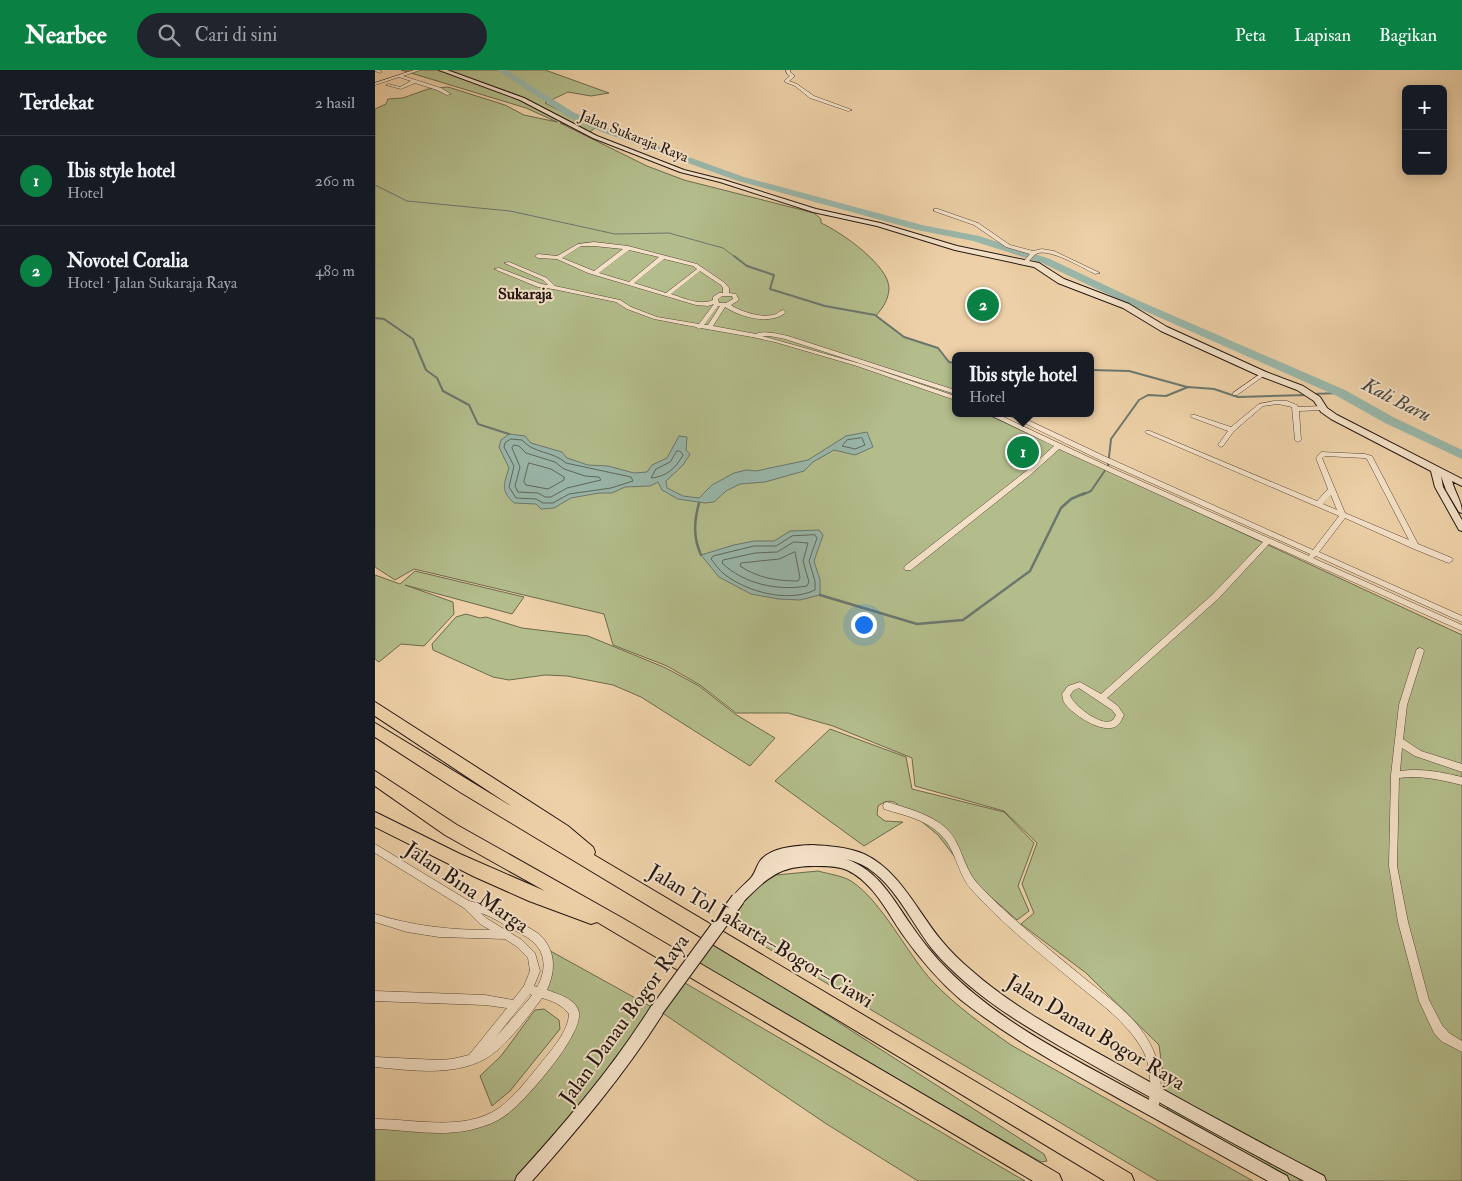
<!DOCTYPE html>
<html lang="id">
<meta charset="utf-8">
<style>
body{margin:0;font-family:"IM FELL Double Pica",serif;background:#20242c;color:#f1f3f6}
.controls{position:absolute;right:15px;top:15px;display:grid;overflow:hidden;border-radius:8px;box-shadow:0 2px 12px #0003}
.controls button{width:45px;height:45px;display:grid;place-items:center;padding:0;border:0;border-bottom:1px solid #363941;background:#171b24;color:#f1f3f6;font:25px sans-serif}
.you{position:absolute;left:488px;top:554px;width:18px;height:18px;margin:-12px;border:4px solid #fff;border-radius:50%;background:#1a73e8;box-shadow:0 0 0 8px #1a73e833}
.badge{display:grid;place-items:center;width:32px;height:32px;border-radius:50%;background:#0b8043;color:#fff;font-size:16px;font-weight:700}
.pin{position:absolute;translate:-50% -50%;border:2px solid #fff;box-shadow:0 1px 5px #0006}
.popup{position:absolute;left:577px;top:282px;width:142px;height:65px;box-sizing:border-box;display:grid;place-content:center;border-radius:8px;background:#171b24;filter:drop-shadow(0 1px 4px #0005);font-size:16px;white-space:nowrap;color:#9ea1a6}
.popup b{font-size:19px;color:#f1f3f6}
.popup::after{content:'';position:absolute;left:50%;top:100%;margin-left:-10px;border:10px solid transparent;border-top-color:#171b24}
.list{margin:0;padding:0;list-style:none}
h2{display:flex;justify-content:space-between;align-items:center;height:65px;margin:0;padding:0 20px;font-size:21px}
h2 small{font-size:16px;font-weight:400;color:#9ea1a6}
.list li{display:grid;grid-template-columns:32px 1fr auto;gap:15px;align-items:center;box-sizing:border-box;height:90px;padding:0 20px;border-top:1px solid #363941}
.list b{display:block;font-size:19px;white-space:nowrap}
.list p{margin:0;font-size:16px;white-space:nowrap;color:#9ea1a6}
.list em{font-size:16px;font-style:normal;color:#9ea1a6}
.icon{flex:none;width:28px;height:28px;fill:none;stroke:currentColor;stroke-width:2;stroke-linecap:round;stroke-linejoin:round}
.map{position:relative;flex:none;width:1087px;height:1111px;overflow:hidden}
header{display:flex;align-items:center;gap:30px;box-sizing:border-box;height:70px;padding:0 25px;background:#0b8043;color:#fff}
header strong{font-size:24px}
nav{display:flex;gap:28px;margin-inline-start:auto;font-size:18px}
.search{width:350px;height:45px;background:#20242c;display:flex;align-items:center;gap:12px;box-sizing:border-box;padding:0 18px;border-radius:28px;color:#9ea1a6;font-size:19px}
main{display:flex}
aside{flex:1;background:#171b24}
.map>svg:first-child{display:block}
.green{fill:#b3bc8b;stroke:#6c6a4f}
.water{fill:#99b6a9;stroke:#6b776d}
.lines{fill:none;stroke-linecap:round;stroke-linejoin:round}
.shore{stroke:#5f675e;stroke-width:1}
.stream-far2{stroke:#6b776d;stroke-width:1}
.stream-far1{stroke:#6b776d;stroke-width:2}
.stream{stroke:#6b776d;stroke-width:2.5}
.river{fill:#99b6a9;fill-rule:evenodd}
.street-casing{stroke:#574638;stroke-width:1}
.secondary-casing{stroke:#251813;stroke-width:2}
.highway-casing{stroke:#251813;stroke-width:2}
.street{fill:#f3e0c6;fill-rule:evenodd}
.secondary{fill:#f3e0c6;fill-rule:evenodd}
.highway{fill:#edd0a7;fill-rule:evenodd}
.secondary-bridge-casing{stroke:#251813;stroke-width:15;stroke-linecap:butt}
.secondary-bridge{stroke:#f3e0c6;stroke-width:13}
.labels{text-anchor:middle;stroke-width:4;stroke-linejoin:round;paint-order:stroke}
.far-street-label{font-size:15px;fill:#251813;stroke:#f3e0c6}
.far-quarter-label{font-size:16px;font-weight:bold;fill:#251813;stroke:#f3e0c6}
.water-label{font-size:19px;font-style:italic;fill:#484740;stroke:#f3e0c6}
.near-street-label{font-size:21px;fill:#251813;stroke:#f3e0c6}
</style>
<header>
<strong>Nearbee</strong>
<div class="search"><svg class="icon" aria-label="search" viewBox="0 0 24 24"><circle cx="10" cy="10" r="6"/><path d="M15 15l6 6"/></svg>Cari di sini</div>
<nav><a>Peta</a><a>Lapisan</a><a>Bagikan</a></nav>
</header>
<main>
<aside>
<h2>Terdekat<small>2 hasil</small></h2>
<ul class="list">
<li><span class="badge">1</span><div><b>Ibis style hotel</b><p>Hotel</p></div><em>260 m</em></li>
<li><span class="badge">2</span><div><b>Novotel Coralia</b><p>Hotel · Jalan Sukaraja Raya</p></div><em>480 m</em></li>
</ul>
</aside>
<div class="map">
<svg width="1087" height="1111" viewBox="0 0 1087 1111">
<rect width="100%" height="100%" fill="#edd0a7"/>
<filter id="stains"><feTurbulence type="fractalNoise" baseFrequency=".004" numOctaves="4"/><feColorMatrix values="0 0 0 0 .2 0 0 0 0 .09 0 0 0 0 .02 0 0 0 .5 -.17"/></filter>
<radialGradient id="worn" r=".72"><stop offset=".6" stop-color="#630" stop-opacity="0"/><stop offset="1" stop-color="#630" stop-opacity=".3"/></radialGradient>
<!-- green -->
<path class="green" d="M26 0H170L234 23 216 26 193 22 170 33 220 58 215 62 185 53 272 96 309 110 439 143 446 149V153C466 162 515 196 514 219 513 231 508 237 501 246L529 267 563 278 574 292 580 293V343H609L1087 565V1111H910L794 1048 784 975 711 903 646 854 659 843 647 814 662 773 629 741 540 716 537 688 458 656 413 643H361L325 615 292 596 238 575 229 544 39 499 20 510 0 497V39L11 34 13 29 28 28 53 19 73 17 130 35 149 45 182 52 151 38Z
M40 501 149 527 137 544 30 515 78 532 79 544 49 576 26 574 4 592 0 589V505L25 514Z
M91 544 105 548 111 547 147 558 213 566 291 598 324 616 360 644 400 668 375 696 266 627 238 615 192 606 170 605 134 610 118 607 58 580 57 574 81 547Z
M455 659 531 687 537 719 629 742 659 773 643 816 654 841 642 850 599 812 563 765 546 751 528 743C523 730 514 728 503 736L502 745 510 751 528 752 489 776 400 711Z
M443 801C454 804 468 806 476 811 507 831 532 884 558 912 581 936 609 956 636 975L878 1111H783L354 855 376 821 401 805Z
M338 872 669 1084 672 1091 666 1092 322 894Z
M170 878 282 940 147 1111H0V1054L68 1058 120 1046 173 992 200 945 166 923 175 895Z
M310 913 650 1111H543L450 1053 286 942Z
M169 939 184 950 185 959 135 1021 117 1036 105 1006 126 986 160 940Z"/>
<!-- water -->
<path class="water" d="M492 362 498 377 480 385 459 380 438 392 429 401 390 412 365 414 351 421 339 432 330 433 303 429 287 420 283 412 275 416 250 417 237 423H224L196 428 179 438 166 439 161 434 139 433C125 420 129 414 134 398L124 377 126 370 134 364 150 366 156 373 187 382 192 388 213 395 233 396 259 403 272 402 277 395 292 388 304 366 312 367 311 380 315 384 308 395 291 411 292 418 308 426 324 428 337 415 359 403 371 400 381 401 433 390 471 366Z
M444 460 448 465 439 491 445 510V525L425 530 404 529 376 524 344 507 326 485 359 475 379 471H399L415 461Z"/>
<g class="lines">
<!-- shore -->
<path class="shore" d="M487 368 490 375 480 379 467 376 472 370Z
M136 369 147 370C159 384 178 381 191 393L256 407 258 411 236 418 194 424 178 433H168L161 429 141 428 134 417 139 396 129 377 130 373Z
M139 375 144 376 151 383 180 392 189 399 210 406 224 407 226 410 192 418 176 427H170L163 423 143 422 140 416 145 397 137 378Z
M302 381H305L308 385C301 398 291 407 276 408L281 399 295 392Z
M154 393 176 399 189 407V410L173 419 151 415 149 412Z
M440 465 442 468 434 491 440 511V520C413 533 372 522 349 504 344 500 340 494 336 489L338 486 379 476H401L417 466Z
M419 472 433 473 428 491 434 512 432 516C402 521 369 514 347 493L348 490 380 483 402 482Z
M420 482 425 508 423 511C402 511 383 508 365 496L366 493 404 489Z"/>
<!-- stream-far2 -->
<path class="stream-far2" d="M0 115 32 131 135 141 240 164 294 163 348 178 360 187"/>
<!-- stream-far1 -->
<path class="stream-far1" d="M359 186 372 196 399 205 395 219 450 236 500 245 529 267 563 278 574 292 580 293
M0 248 9 249 38 269 51 300 62 308 68 321 94 335 103 354 134 364
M716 300 754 301 812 317
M937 324 966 323
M707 425 716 421 733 396 736 369 764 330 773 325 791 326 813 317 839 319 863 327 932 325"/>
<!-- stream -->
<path class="stream" d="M324 433C319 452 318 467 326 485
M445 525 542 554 588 550 655 501 686 438 696 429 710 423"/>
<!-- river -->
<path class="river" d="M122 0H132L198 42 233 58 369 107 547 155 604 166 675 189 753 226 970 320 1018 347 1087 380V389L1010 353 962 326 745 230 667 193 598 171 542 160 363 111 227 62 192 46Z"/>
<defs>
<path id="street" d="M0 0H4L7 2 5 3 0 1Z
M39 0H45L28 6 66 18 76 24 72 25 62 20 40 13 26 19 11 15 13 14 25 17 36 11 24 7 0 15V13Z
M411 0H415V2L420 6 414 11 422 14 439 26 477 40 473 41 435 28 420 16 410 12V10L415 6 412 4Z
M559 139H563L603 153 635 175 658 181 667 179 679 181 725 203 720 204C708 198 673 177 661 184 658 186 655 190 653 193H649L648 192 655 184 631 177 599 155 559 141Z
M219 172 253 176 322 194 350 213 354 218V223L361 224 364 230 356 235C366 242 389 249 401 244 403 243 405 241 408 240L411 242C396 256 365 247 350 237L338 256 381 264C389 260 403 264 413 266L580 320V324L410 269 395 266H387L486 294 580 326V330L482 296 400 272 377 267 326 258 324 259 321 257 279 249 252 239 241 232 178 219 163 217 119 199 124 198 166 214 173 215 168 210 129 193 134 192 172 208 180 216 245 230 256 237 282 247 324 254 339 234 333 236 321 235 213 203 182 189 163 188 160 186 163 184 182 186 203 174ZM206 176H219L248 179 219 201 187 188ZM254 180 284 187 254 212 224 203ZM289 189 318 196 322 199 291 223 259 213ZM325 201 346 215 348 218V223H344L338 227V230C324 236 309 228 296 224ZM347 226H357L358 229 351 233H344L343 229ZM343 236H345L333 255H329Z
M888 302 890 303V305L862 325H858V323Z
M899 331H912L922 335 923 337 948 336 951 338 948 340 924 341 926 370 923 372 920 370 917 337 903 334 888 336 859 361 848 376 846 377 843 375 853 361 816 347 815 346 816 345H820L856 357 884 334Z
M611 343H620L739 399 934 486 935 484 725 390 629 343H638L729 386 938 480 964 446 771 363 770 362 771 361H775L942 431 953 419 941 388 946 382 990 384 997 386 1043 474 1077 488 1078 490 1074 493 1071 492 1039 479 970 448 944 482 1087 546V552L941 486 938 488 1087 555V561L894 474 843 529 732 628 743 636 749 645C747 648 746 653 743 655 730 666 700 646 691 635 688 632 688 628 687 624L693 616 705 612 726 624 837 525 888 472 684 379 654 406 536 500H530L529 498 530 496 650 402 679 376ZM950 386 989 388 992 389 1034 470 970 443 947 388ZM956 425 962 440 948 434ZM704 618 737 640 741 645C739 648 739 650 736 651 725 656 698 635 695 625L699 620Z
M1045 578 1048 579 1049 581 1032 635 1028 669 1046 681 1087 694V702L1040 686 1027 678 1025 701C1046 698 1066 702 1087 707V715C1066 710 1046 705 1024 708L1022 796 1033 852 1054 930 1067 955 1074 963 1087 971V982L1066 971 1059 963 1044 931 1023 852 1014 796 1016 705 1024 635 1041 581 1042 579Z
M512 732C532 738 555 744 571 758 587 773 588 798 603 814 635 848 672 877 708 907 731 926 758 944 773 970 786 992 790 1021 781 1044L777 1045 773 1044C771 1037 775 1029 775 1021 776 1006 774 990 766 977 751 952 726 934 704 916 667 885 628 855 596 819 582 803 581 778 564 763 549 749 528 745 509 739L508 736 509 733Z
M0 774 94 831C117 836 144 851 164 864 181 880 181 900 172 920 183 924 202 929 204 943 207 966 153 1027 136 1041 128 1048 119 1053 109 1056 74 1069 36 1060 0 1059V1049C40 1049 89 1062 124 1038 140 1026 153 1009 166 993 177 979 193 962 194 944 187 935 178 931 167 928 153 947 130 978 110 989 77 1007 35 1000 0 997V987L64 990 77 989 94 985 132 938 110 935 0 931V921L110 925 138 930 149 916 155 901 153 888 141 876 130 869 64 867 32 862 0 852V844C38 856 75 860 115 860L105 854 89 838 0 783ZM106 843C117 847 127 853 137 859 144 863 151 866 157 871 172 883 171 902 162 917L159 916 165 901 160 883 147 870 111 848ZM155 924 157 925 154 929 121 967Z"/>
<path id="secondary" d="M64 0H72L149 28 222 66 309 100 349 110 441 139 505 153 582 176 664 193 689 209 754 234 792 257 891 302 928 316 945 327 952 338 962 345 1087 409V416L1077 411C1080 423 1087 431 1087 443L1084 442 1071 420 1066 406 1068 417 1087 450V461L1084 460 1060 417 1056 401 956 349 946 342 939 331 922 320 885 306 786 261 748 238 683 213 659 197 580 180 502 156 438 142 345 112 305 102 218 68 145 30Z
M437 775C454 776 472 777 489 784 525 801 542 841 566 870 575 881 585 891 596 900 639 938 689 964 739 992 808 1031 878 1069 949 1106L951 1111H929C862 1076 796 1039 730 1002 682 974 633 949 590 912 579 902 568 892 558 880 533 849 514 798 471 789 503 800 518 829 536 855 547 871 559 886 572 899 622 950 690 984 752 1018 806 1047 859 1077 912 1106L914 1111H893C845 1085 798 1058 750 1032 694 1001 637 970 586 930 564 911 545 889 528 865 512 842 499 813 472 800 463 796 451 796 442 796 404 795 392 808 367 833L363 835 359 833 357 829C361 821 369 815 375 809 380 804 381 797 385 791 396 777 420 776 437 775Z
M282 933 287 935 289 940 287 945C249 1005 204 1058 157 1111H140L142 1106C191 1052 238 997 277 935Z"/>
<path id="highway" d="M0 632 193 756 218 777 220 782 219 785 756 1104 759 1111H730L85 722 0 667V653L136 736 0 646Z
M0 701 82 755 249 849 684 1104 687 1111H658L222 852 216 854 154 831 100 807 0 757V742L85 784 170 821 70 765 0 716Z"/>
</defs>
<!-- street casing -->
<use href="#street" class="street-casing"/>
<!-- secondary casing -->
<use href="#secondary" class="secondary-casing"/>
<!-- highway casing -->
<use href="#highway" class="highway-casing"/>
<!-- street -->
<use href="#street" class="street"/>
<!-- secondary -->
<use href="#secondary" class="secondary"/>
<!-- highway -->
<use href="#highway" class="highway"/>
<defs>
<path id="secondary-bridge" d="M282 940 363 829"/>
</defs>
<!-- secondary-bridge casing -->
<use href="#secondary-bridge" class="secondary-bridge-casing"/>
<!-- secondary-bridge -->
<use href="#secondary-bridge" class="secondary-bridge"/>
</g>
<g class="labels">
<!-- far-street labels -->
<g class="far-street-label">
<text transform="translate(259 66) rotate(22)" y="5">Jalan Sukaraja Raya</text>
</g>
<!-- far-quarter labels -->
<g class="far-quarter-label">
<text x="150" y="229">Sukaraja</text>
</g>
<!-- water labels -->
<g class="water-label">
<text transform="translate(1022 329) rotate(27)" y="7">Kali Baru</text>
</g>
<!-- near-street labels -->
<g class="near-street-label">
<text transform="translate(92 817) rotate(34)" y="7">Jalan Bina Marga</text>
<text transform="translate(386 866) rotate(31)" y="7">Jalan Tol Jakarta–Bogor–Ciawi</text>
<text transform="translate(249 949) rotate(-54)" y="7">Jalan Danau Bogor Raya</text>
<text transform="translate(721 962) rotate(31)" y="7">Jalan Danau Bogor Raya</text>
</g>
</g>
<rect width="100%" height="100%" filter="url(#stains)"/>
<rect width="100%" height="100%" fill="url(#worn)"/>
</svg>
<div class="controls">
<button>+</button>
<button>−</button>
</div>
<div class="you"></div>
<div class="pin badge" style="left:648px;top:382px">1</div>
<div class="popup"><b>Ibis style hotel</b>Hotel</div>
<div class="pin badge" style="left:608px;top:235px">2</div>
</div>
</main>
